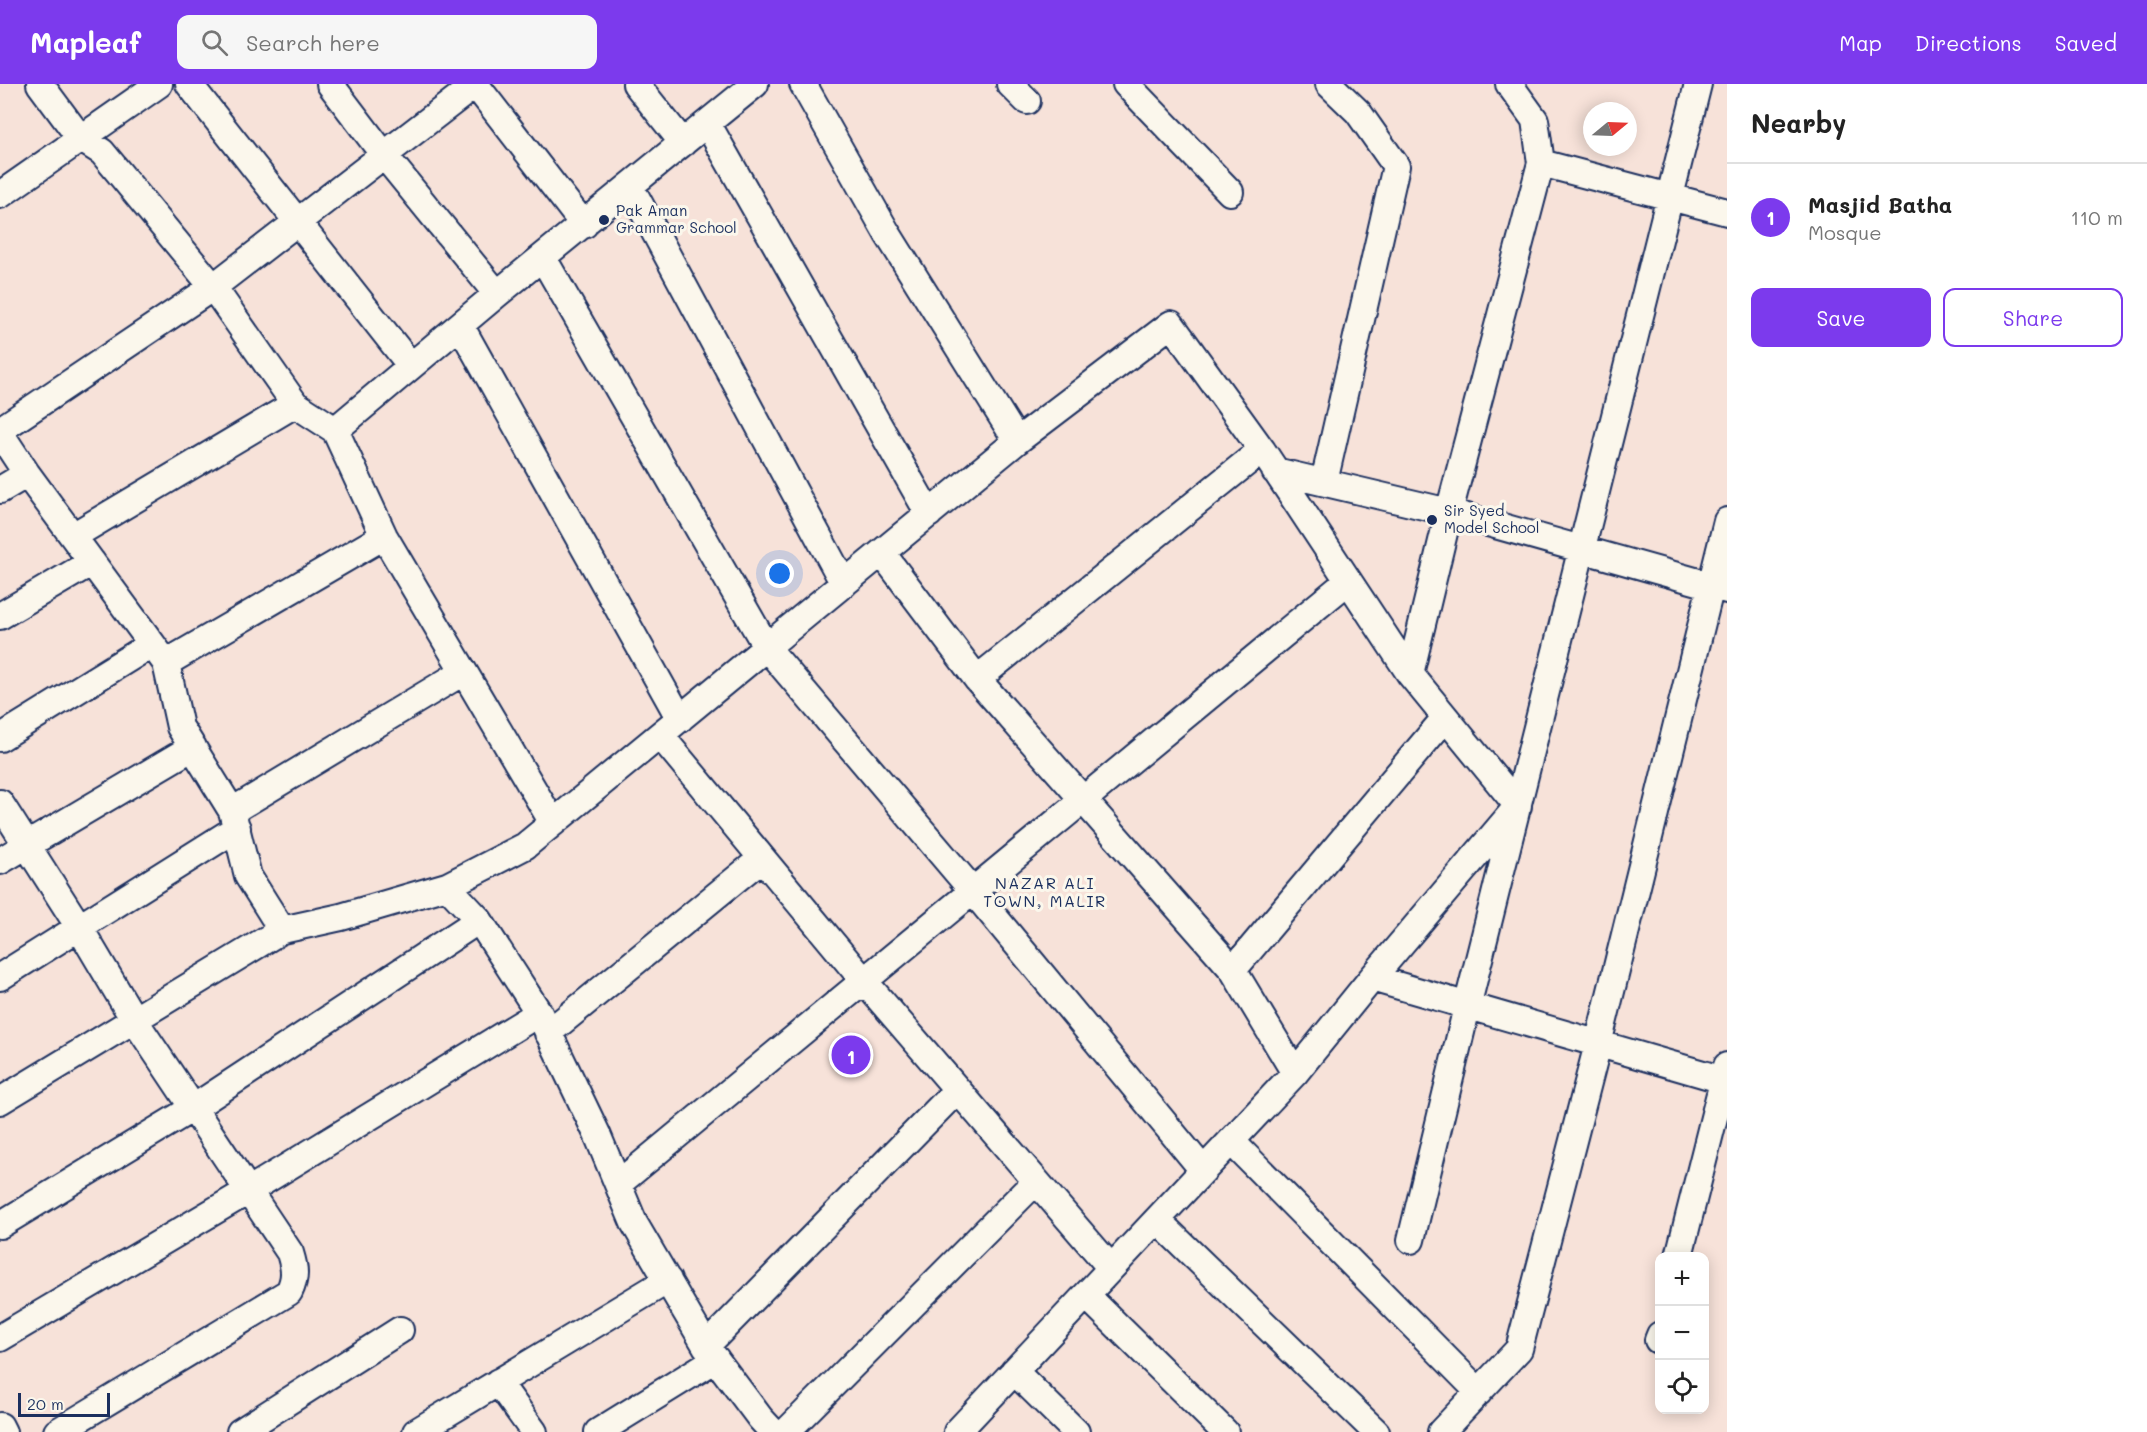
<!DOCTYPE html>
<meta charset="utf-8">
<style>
body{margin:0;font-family:Mali,sans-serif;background:#f6f6f6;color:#222}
.controls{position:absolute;right:18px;bottom:18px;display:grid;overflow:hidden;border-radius:12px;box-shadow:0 3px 15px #0003}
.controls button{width:54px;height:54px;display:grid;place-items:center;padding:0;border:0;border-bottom:2px solid #e0e0e0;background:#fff;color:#222;font:30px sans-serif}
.compass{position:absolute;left:1583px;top:18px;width:54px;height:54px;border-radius:50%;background:#fff;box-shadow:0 3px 15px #0003;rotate:71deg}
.scale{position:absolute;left:18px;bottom:15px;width:92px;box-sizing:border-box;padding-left:6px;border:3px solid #1b2f5e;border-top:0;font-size:16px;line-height:21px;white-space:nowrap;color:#1b2f5e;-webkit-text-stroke:4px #fbf7ec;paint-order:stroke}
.you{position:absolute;left:780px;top:490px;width:21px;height:21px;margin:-15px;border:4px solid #fff;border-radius:50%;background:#1a73e8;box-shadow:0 0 0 9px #1a73e833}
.badge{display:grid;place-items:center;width:39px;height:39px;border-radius:50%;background:#7c3aed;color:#fff;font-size:20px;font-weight:700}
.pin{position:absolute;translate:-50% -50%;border:3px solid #fff;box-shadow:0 2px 6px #0006}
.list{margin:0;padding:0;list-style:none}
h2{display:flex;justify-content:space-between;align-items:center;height:78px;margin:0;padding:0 24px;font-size:26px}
h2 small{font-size:20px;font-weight:400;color:#767676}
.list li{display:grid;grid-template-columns:39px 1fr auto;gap:18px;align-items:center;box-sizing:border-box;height:108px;padding:0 24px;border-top:2px solid #e0e0e0}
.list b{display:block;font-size:22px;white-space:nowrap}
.list p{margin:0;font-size:20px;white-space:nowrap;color:#767676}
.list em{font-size:20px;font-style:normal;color:#767676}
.actions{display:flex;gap:12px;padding:18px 24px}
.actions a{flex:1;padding:14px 0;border:2px solid #7c3aed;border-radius:12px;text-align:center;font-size:21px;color:#7c3aed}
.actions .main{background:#7c3aed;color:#fff}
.icon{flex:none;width:33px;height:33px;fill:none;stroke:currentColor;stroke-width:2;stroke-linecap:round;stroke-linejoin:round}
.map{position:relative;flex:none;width:1727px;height:1348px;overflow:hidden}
header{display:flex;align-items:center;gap:36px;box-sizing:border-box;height:84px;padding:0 30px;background:#7c3aed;color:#fff}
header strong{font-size:28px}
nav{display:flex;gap:33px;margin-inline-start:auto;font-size:21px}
.search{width:420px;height:54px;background:#f6f6f6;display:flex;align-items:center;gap:15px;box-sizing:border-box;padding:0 21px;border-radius:12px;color:#767676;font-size:22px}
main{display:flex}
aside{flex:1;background:#fff}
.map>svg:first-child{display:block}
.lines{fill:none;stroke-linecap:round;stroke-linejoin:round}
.minor-casing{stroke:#1b2f5e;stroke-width:30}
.minor{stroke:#fbf7ec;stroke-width:26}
.poi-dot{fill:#1b2f5e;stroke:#fbf7ec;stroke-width:2}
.labels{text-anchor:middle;stroke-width:6;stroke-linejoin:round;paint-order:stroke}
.poi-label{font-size:15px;fill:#1b2f5e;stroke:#fbf7ec;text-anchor:start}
.neighbourhood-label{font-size:16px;letter-spacing:1.5px;fill:#1b2f5e;stroke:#fbf7ec}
</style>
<header>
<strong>Mapleaf</strong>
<div class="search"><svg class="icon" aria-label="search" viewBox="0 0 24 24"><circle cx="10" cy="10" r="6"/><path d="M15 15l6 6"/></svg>Search here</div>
<nav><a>Map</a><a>Directions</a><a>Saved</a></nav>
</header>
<main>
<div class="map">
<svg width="1727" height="1348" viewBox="0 0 1727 1348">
<rect width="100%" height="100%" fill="#f7e2d9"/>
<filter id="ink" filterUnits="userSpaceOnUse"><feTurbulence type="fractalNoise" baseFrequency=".0167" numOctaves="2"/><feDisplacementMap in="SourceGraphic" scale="12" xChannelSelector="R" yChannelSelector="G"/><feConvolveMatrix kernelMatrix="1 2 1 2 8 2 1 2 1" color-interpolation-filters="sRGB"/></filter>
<g filter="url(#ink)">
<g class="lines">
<defs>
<path id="minor" d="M40 0 80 54 102 68 213 203 295 320 335 346 384 452 553 739
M189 0 411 282
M330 0 384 71 497 210
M475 0 584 141
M636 0 683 59
M803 0 887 149 1017 357
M1010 0 1027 17
M1126 0 1230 108
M707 39 929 430
M1541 79 1727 128
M630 102 844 500
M0 111 159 0
M543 174 767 564 973 807 1203 1086
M460 241 680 635
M0 346 213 203 476 0
M335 346 497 210 755 0
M0 349 27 390 166 579 180 643 232 727 248 792 282 846 341 833 447 802 479 836 539 929 597 1050 634 1139 706 1262 760 1334 773 1348
M1275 387 1449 428 1727 506
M1324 398 1396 82 1358 28 1329 0
M0 406 27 390
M73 452 295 320
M882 469 977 595 1233 886 1295 989
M0 532 92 478
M166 579 384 452
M1410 590 1449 428 1541 79 1535 36 1509 0
M977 595 1262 366
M660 651 864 897 1111 1184
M0 654 152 560
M0 719 79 843 133 934 290 1169C295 1185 296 1193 289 1208L57 1348
M232 727 463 588
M0 777 193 663
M447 802 525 762 1017 357 1171 240 1262 366 1410 590 1518 722 1372 894 1295 989 957 1348
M1233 886 1445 634
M0 893 237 744
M1372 894 1727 997
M548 949 762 774
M0 1017 282 846
M1231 1057 1479 1308
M618 1100 1348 497
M1157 1136 1376 1348
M0 1141 193 1024 479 836
M1411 1156 1467 923 1698 0
M1679 1172 1727 982
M1086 1211 1225 1348
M0 1254 248 1107 539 929
M1658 1256 1660 1251
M706 1262 957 1006
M1014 1287 1076 1348
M498 1298 534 1348
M0 1342 3 1348
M240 1348 400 1246
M416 1348 668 1196
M598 1348 716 1275
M786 1348 1036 1097
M1441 1348 1519 1265 1598 960 1727 437"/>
</defs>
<!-- minor casing -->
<use href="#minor" class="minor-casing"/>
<!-- minor -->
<use href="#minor" class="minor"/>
</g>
</g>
<!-- markers -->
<g class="poi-dot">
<circle cx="604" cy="136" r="6"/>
<circle cx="1432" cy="436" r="6"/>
</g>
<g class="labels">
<!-- poi labels -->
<g class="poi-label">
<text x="616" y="132">Pak Aman<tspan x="616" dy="17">Grammar School</tspan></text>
<text x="1444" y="432">Sir Syed<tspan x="1444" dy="17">Model School</tspan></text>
</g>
<!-- neighbourhood labels -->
<g class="neighbourhood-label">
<text x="1045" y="805">NAZAR ALI<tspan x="1045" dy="18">TOWN, MALIR</tspan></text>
</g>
</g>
</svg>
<div class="controls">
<button>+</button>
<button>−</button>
<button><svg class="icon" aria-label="locate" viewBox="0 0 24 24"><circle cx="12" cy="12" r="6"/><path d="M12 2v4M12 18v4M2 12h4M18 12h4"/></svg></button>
</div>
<svg class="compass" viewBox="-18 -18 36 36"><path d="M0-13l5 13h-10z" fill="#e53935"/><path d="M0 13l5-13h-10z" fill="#767676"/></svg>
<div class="scale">20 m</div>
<div class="you"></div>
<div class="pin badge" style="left:851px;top:971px">1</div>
</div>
<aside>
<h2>Nearby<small></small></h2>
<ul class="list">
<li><span class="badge">1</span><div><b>Masjid Batha</b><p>Mosque</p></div><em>110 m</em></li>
</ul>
<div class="actions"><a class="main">Save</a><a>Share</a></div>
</aside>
</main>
